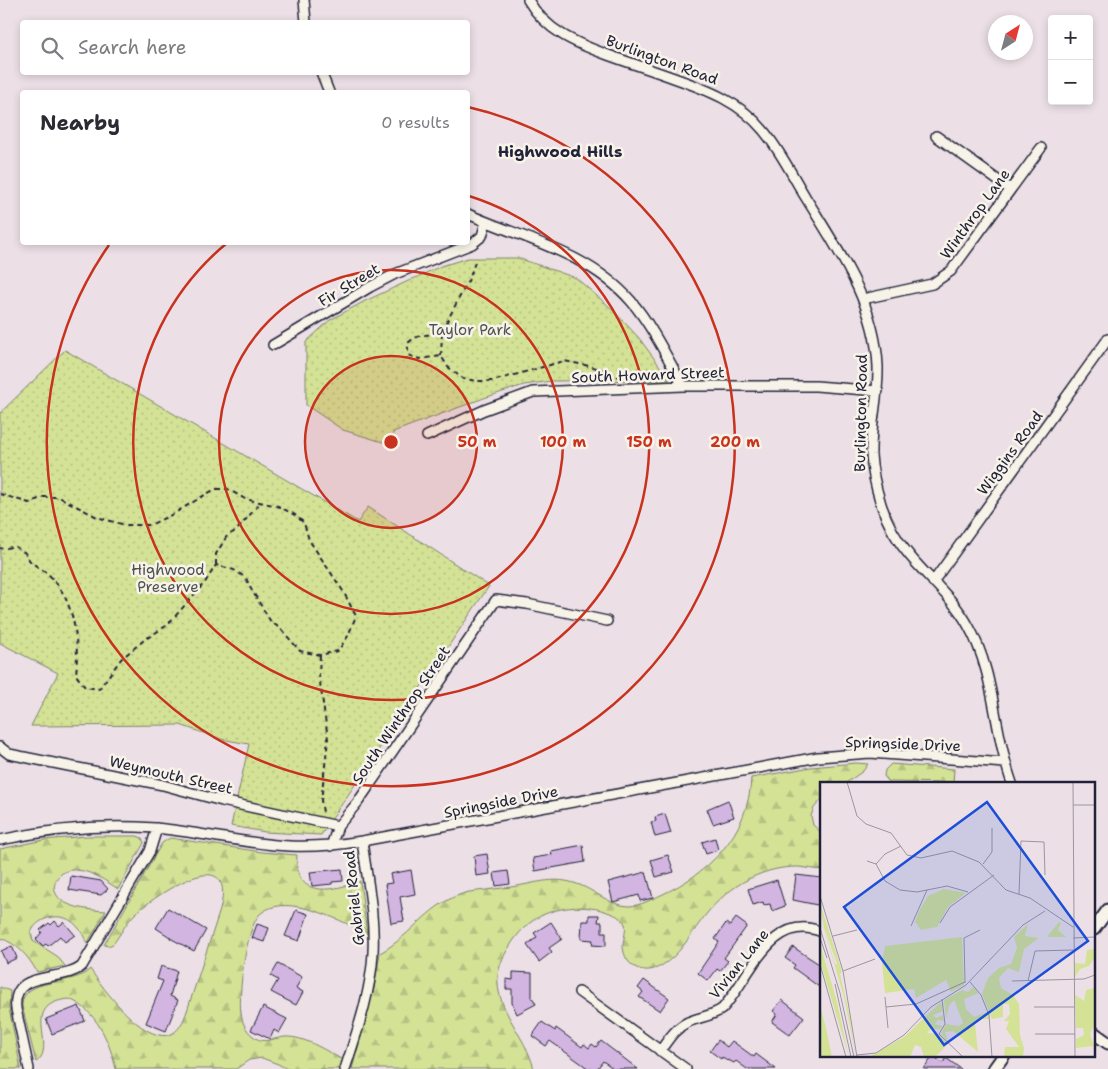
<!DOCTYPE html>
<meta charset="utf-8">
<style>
body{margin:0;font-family:"Shantell Sans",sans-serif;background:#f2f2f3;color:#2b2b33}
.controls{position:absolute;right:15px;top:15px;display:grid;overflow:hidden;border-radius:5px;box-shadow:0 2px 8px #0003}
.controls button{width:45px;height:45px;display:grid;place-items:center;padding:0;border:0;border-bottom:1px solid #e1e1e2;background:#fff;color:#2b2b33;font:25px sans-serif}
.compass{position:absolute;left:988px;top:15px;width:45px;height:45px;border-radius:50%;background:#fff;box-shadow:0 2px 8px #0003;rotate:36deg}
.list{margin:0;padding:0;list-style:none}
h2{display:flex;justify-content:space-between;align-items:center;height:65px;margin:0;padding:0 20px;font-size:21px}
h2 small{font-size:16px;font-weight:400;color:#7c7c81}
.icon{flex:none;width:28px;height:28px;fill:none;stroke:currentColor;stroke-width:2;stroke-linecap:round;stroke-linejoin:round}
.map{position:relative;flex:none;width:1108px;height:1069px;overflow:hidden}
.search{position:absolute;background:#fff;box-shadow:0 2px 8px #0003;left:20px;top:20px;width:450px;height:55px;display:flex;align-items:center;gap:12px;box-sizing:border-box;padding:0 18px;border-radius:5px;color:#7c7c81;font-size:19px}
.panel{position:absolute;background:#fff;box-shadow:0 2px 8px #0003;left:20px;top:90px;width:450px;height:155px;border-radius:5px}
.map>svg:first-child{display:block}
.forest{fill:url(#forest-firs);stroke:#7b8268}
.park{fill:url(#park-dots);stroke:#7b8268}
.building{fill:#d3b5e1;stroke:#22223b}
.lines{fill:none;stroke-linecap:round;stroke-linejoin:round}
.minor-casing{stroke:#22223b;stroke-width:12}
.tertiary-casing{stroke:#22223b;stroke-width:15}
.path{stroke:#22223b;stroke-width:2;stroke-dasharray:5 4;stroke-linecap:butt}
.minor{stroke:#f7f3e8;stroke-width:9}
.tertiary{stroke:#f7f3e8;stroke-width:11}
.ring{fill:none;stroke:#c8321e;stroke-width:2.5}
.labels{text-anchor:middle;stroke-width:5;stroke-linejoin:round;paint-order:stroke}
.street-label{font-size:15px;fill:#22223b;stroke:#f7f3e8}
.park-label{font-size:15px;fill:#4e5252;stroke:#f7f3e8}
.neighbourhood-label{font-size:16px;font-weight:bold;fill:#22223b;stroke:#f7f3e8}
.inset-road{fill:none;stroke:#9b94a2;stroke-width:1}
.view{fill:#1d4ed8;fill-opacity:0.15;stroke:#1d4ed8;stroke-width:2.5}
.inset-edge{fill:none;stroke:#22223b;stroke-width:2.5}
.centre{fill:#c8321e;stroke:#f7f3e8;stroke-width:2.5}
.ring-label{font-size:15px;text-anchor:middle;font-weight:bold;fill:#c8321e;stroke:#f7f3e8;stroke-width:5;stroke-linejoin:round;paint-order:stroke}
</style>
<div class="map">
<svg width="1108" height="1069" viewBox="0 0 1108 1069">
<defs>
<pattern id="forest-firs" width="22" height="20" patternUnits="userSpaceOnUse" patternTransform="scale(1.25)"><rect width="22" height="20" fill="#d4e296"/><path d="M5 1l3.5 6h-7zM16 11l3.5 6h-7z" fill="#b6c282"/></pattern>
<pattern id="park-dots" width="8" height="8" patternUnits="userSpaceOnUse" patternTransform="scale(1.25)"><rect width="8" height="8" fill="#d4e296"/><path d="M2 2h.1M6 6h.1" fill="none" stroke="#b6c282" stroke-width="1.8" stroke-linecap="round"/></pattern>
</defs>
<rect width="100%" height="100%" fill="#ece0e6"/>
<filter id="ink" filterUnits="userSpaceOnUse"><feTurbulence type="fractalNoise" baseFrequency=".02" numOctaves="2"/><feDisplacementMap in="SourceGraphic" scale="10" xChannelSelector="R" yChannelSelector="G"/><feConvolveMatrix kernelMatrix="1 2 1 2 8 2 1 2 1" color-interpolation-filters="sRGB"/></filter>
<g filter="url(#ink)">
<!-- forest -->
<path class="forest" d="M856 763 868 764 863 771 846 783H822V799L814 808 811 816 813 825 822 833V870C814 869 807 868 799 867 759 866 723 890 701 921 689 937 679 956 661 966 644 976 624 967 623 946 623 939 627 930 625 924 622 918 616 915 610 913 586 903 552 906 531 922 519 931 512 942 505 954 481 998 524 1028 534 1069H352L374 989 380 953C414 934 430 901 469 892 483 890 497 889 511 887 533 884 552 876 574 883 593 888 609 906 629 906 640 906 652 899 661 895 709 873 749 834 751 778L811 767Z
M891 764 954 769 953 783 893 782 888 781 884 776 885 770Z
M86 836H137L142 838 144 843 118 889C106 881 92 871 76 870 59 868 46 887 61 900 73 909 92 910 106 911L87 944C84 936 79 926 71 921 58 912 36 918 31 933L33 941 57 956 65 966 37 972C28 956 18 944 0 938V849L44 840Z
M170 838 262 852 297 855C293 900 333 891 360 881L367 934C343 921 297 898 270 908 267 909 262 912 260 914 246 927 238 994 241 1013 242 1022 246 1031 253 1036 263 1045 273 1038 285 1037 304 1036 325 1050 341 1059L338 1069H287L278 1064 262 1058 249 1060 236 1069H116C110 1043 96 1009 69 999 18 1004 59 1047 36 1062L22 1006C21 976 75 987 90 969 103 988 142 1042 169 1035 179 1032 184 1020 187 1011L220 910C238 839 157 894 136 913 126 922 121 934 113 944L108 946 104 945 162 843Z
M0 987 10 991 9 1008 21 1069H0Z"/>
<!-- park -->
<path class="park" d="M468 258H518L576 278 611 308 639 338 670 380 551 381 524 385 484 398 393 432 396 446 343 430 306 405V342L330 320 365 301 441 266Z
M65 350 358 522 368 507 489 586 321 835 265 832 231 826 249 744 221 739 180 725 31 726 58 673 0 643V413Z"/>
<!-- building -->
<path class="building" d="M728 800 734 817 713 824 707 809Z
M665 814 671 833 655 837 651 822 656 821 655 817Z
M715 838 718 850 706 854 702 842Z
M583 845 585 862 535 871 533 858 552 855 551 851Z
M487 854 490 874 476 876 474 856Z
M668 855 674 872 656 877 651 860Z
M342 869 343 881 332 882V884L312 886 310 872Z
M411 870 415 894 400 897 404 921 391 923 385 884 392 883 390 874Z
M508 871 510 884 496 886 494 873Z
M646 872 653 898 640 901 639 895 613 902 608 882Z
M796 875 822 878 820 892H822V906L793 900Z
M71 876 101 881 108 889 101 895 69 890Z
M777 880 785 906 772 911 770 904 764 905 763 902 753 905 748 889Z
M168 908 206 930 194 951 170 938V937L156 928Z
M296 910 308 914 299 941 285 936Z
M589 915H599L598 922H602V932H606V946L592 945 593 940 581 939 582 921H589Z
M736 918 747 926 724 958 728 961 720 971 717 969 708 981 698 973 719 942 715 939 726 923 730 926Z
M55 921 59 926 64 922 75 935 65 942 60 936 48 946 46 944 43 946 36 939 42 932 40 930 49 923 51 925Z
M551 922 562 939 549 948 552 952 539 962 527 945 537 937 534 933Z
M257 924 269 928 264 942 252 938Z
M12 946 17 958 6 963 1 951Z
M793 947 822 966V989L793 968 795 965 785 958Z
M278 964 302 977 296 988 303 992 296 1005 271 992 278 980 271 976Z
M161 966 177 971 170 996 178 1000 166 1031 146 1023 163 981 157 979Z
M513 972 532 973V997L536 1004 517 1014 512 1003V989H506V979L513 980Z
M644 980 669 998 660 1011 639 997 643 992 638 988Z
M782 1000 804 1017 790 1035 772 1022 777 1014 773 1011Z
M79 1006 85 1021 52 1034 46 1019Z
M263 1007 287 1019 279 1033 274 1030 270 1039 251 1030Z
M542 1022 555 1031 556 1028 582 1047 584 1044 589 1048 592 1044 596 1047 601 1041 638 1069H614L603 1061 597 1069H589L550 1041 546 1046 532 1036Z
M718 1040 727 1047 732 1041 754 1057 756 1054 776 1069H747L736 1061 734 1063 728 1060 727 1061 722 1057 721 1059 710 1051Z
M933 1056 943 1063 946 1058 961 1069H924Z"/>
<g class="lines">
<defs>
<path id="minor" d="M304 0 306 22
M528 0C546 31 575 43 608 55 630 63 652 70 674 78 708 90 740 102 763 130 780 150 792 175 806 198 838 250 875 302 878 366 879 396 870 425 871 455 872 472 876 488 881 504 887 523 897 541 910 556 929 579 953 598 968 625 996 674 993 731 1012 783
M321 72 329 92
M936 136 1010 189
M468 214C524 239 589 253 631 301 651 324 668 359 683 386
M863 299 932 284 951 271 1041 148
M273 345 370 287 395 274 472 244 482 236 486 222
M427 436 484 410 533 392 683 386H816L878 391
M933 582 1108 339
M0 747 9 754 163 785 222 801 338 826
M0 840C51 829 103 824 155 828 200 832 245 844 290 846 314 847 338 845 362 841L818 757 870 753 1005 763
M331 846 338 826 358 802 496 600 527 604 607 621
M579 992 686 1069
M660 1051C668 1040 675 1028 688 1022 700 1017 712 1016 722 1009 749 980 771 910 822 932
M29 1069 16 1009C11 968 63 983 82 966L150 851 157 828
M345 1069C357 1032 371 992 373 953 375 916 367 878 362 841"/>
<path id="tertiary" d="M1094 929 1108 910
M1094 1033 1108 1043
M994 1069 1004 1055"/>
</defs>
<!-- minor casing -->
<use href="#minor" class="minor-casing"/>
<!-- tertiary casing -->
<use href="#tertiary" class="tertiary-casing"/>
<!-- path -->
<path class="path" d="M475 262 470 277 442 331C428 338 421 331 408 343V355L419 359 441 356 448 367 463 379 478 381H493L564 361 590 366 606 371 611 375 628 378 637 372 665 374
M441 356 442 331
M0 494 29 503 43 497H59L97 517 125 525H150L173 514 215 489H228L245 499 278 506 295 515 304 523 309 540 343 591 356 616 348 636 338 651 320 655 300 651 280 628 271 622 251 589 246 578 234 570 216 565 206 581 179 612 166 626 144 640 121 659 99 689 85 687 76 675C79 641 75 601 50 576 44 570 37 567 31 562 28 559 27 555 24 552 21 550 17 548 14 546L4 549 0 548
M216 565V554L227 536 237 530 260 503
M320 655 319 675 328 739 321 801 323 812"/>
<!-- minor -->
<use href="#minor" class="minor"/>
<!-- tertiary -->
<use href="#tertiary" class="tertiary"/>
</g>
</g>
<!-- distance rings -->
<circle cx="391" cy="442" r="86" fill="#c8321e" fill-opacity=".12"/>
<g class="ring">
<circle cx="391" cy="442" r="86"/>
<circle cx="391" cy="442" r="172"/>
<path d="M469 196A258 258 0 1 1 227 243"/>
<path d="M468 107A344 344 0 1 1 109 245"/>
</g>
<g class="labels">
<!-- street labels -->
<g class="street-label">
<text transform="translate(662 60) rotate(20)" y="5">Burlington Road</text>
<text transform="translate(975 214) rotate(-54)" y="5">Winthrop Lane</text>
<text transform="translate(349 285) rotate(-31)" y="5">Fir Street</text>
<text transform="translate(648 375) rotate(-2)" y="5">South Howard Street</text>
<text transform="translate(861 413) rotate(-89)" y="5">Burlington Road</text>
<text transform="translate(1010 453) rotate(-54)" y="5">Wiggins Road</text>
<text transform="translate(401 715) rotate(-56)" y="5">South Winthrop Street</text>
<text transform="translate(903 744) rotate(2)" y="5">Springside Drive</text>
<text transform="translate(171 775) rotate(13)" y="5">Weymouth Street</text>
<text transform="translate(501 802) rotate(-11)" y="5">Springside Drive</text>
<text transform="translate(354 898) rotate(-96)" y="5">Gabriel Road</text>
<text transform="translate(739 964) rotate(-51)" y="5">Vivian Lane</text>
</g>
<!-- park labels -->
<g class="park-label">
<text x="470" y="335">Taylor Park</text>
<text x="168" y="575">Highwood<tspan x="168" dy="17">Preserve</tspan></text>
</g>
<!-- neighbourhood labels -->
<g class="neighbourhood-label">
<text x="560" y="157">Highwood Hills</text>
</g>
</g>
<!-- overview -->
<g transform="translate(820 782)">
<rect width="275" height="275" fill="#ece0e6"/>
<path d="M0 133 15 182 20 183 22 190 20 192 29 231 36 275 24 215ZM0 162 17 220 29 275 0 179Z" fill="#d4e296"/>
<path d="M0 121 20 183 18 184 4 146ZM239 140 241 141 238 148 246 155H227ZM208 142 205 154 219 156 204 167 199 190 188 186 179 196 181 206 193 213 199 222 200 253 204 266 203 275H184L185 265H199L186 247 189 239H184L190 232 189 222H183V235L172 237 162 212 168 196 179 186 191 182 197 166 194 155ZM275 167V175L269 184 260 187 255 195V181L265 182 267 168ZM153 205 159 211 144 217 146 227 154 235 167 230 170 237H158L155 241 158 270 133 249 125 250 128 259 121 252 126 242 139 244 143 241 134 218 129 224 126 237 124 218 142 208 148 210ZM275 206V242L270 252 274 264 256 266V257L264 253 263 246H256L255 213 264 219 266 208ZM121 220 123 229 113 233 116 236 123 233 124 239 118 238 115 242 123 244 120 247H111L107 251 118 252 128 262 115 275H104L101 265 95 263 90 275H49L84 255Z" fill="#d4e296"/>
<path d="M124 107 146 111 128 125 117 145 101 148 95 140 99 129 108 114ZM142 155 144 203 131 210 126 198 96 216 94 207 65 211 62 181 65 164ZM0 223 6 246 12 275H0Z" fill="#d4e296"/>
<path class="inset-road" d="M27 0 37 34 46 42 71 51 87 73 101 76 132 69 159 80 186 108 210 116 253 145M253 0 255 275M253 23H275M47 79 56 82 65 99 80 108 97 110 127 104 148 110M56 82 65 72 81 64M163 82 172 70V46M199 112 201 59 224 60 225 93M0 114 23 189 37 275M120 141 130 125 174 93M91 144 107 108M0 146 20 211 34 275M13 154 37 148M0 156 7 176M253 156 275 155M0 182 26 275M23 189 55 177M192 199 264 197 275 193M208 199 215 169 253 168M150 200 161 213 169 233 172 275M145 201 144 156 160 148M15 202 31 275M65 215 68 246M122 217 125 242 119 252 143 275M66 225 96 222 145 200M214 225H254M215 252H255M37 273 56 271 84 253 111 225 146 203 203 143 225 129"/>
<path class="view" d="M167 20 268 159 124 263 24 125Z"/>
<rect width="275" height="275" class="inset-edge"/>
</g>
<circle cx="391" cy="442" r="8" class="centre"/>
<g class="ring-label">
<text x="477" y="447">50 m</text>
<text x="563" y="447">100 m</text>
<text x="649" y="447">150 m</text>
<text x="735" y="447">200 m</text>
</g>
</svg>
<div class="controls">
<button>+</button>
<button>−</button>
</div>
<svg class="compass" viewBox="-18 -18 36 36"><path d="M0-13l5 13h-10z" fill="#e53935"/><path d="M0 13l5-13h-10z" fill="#7c7c81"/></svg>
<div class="search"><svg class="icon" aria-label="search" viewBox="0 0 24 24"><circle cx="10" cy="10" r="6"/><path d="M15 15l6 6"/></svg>Search here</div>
<section class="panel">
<h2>Nearby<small>0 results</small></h2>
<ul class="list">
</ul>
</section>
</div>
